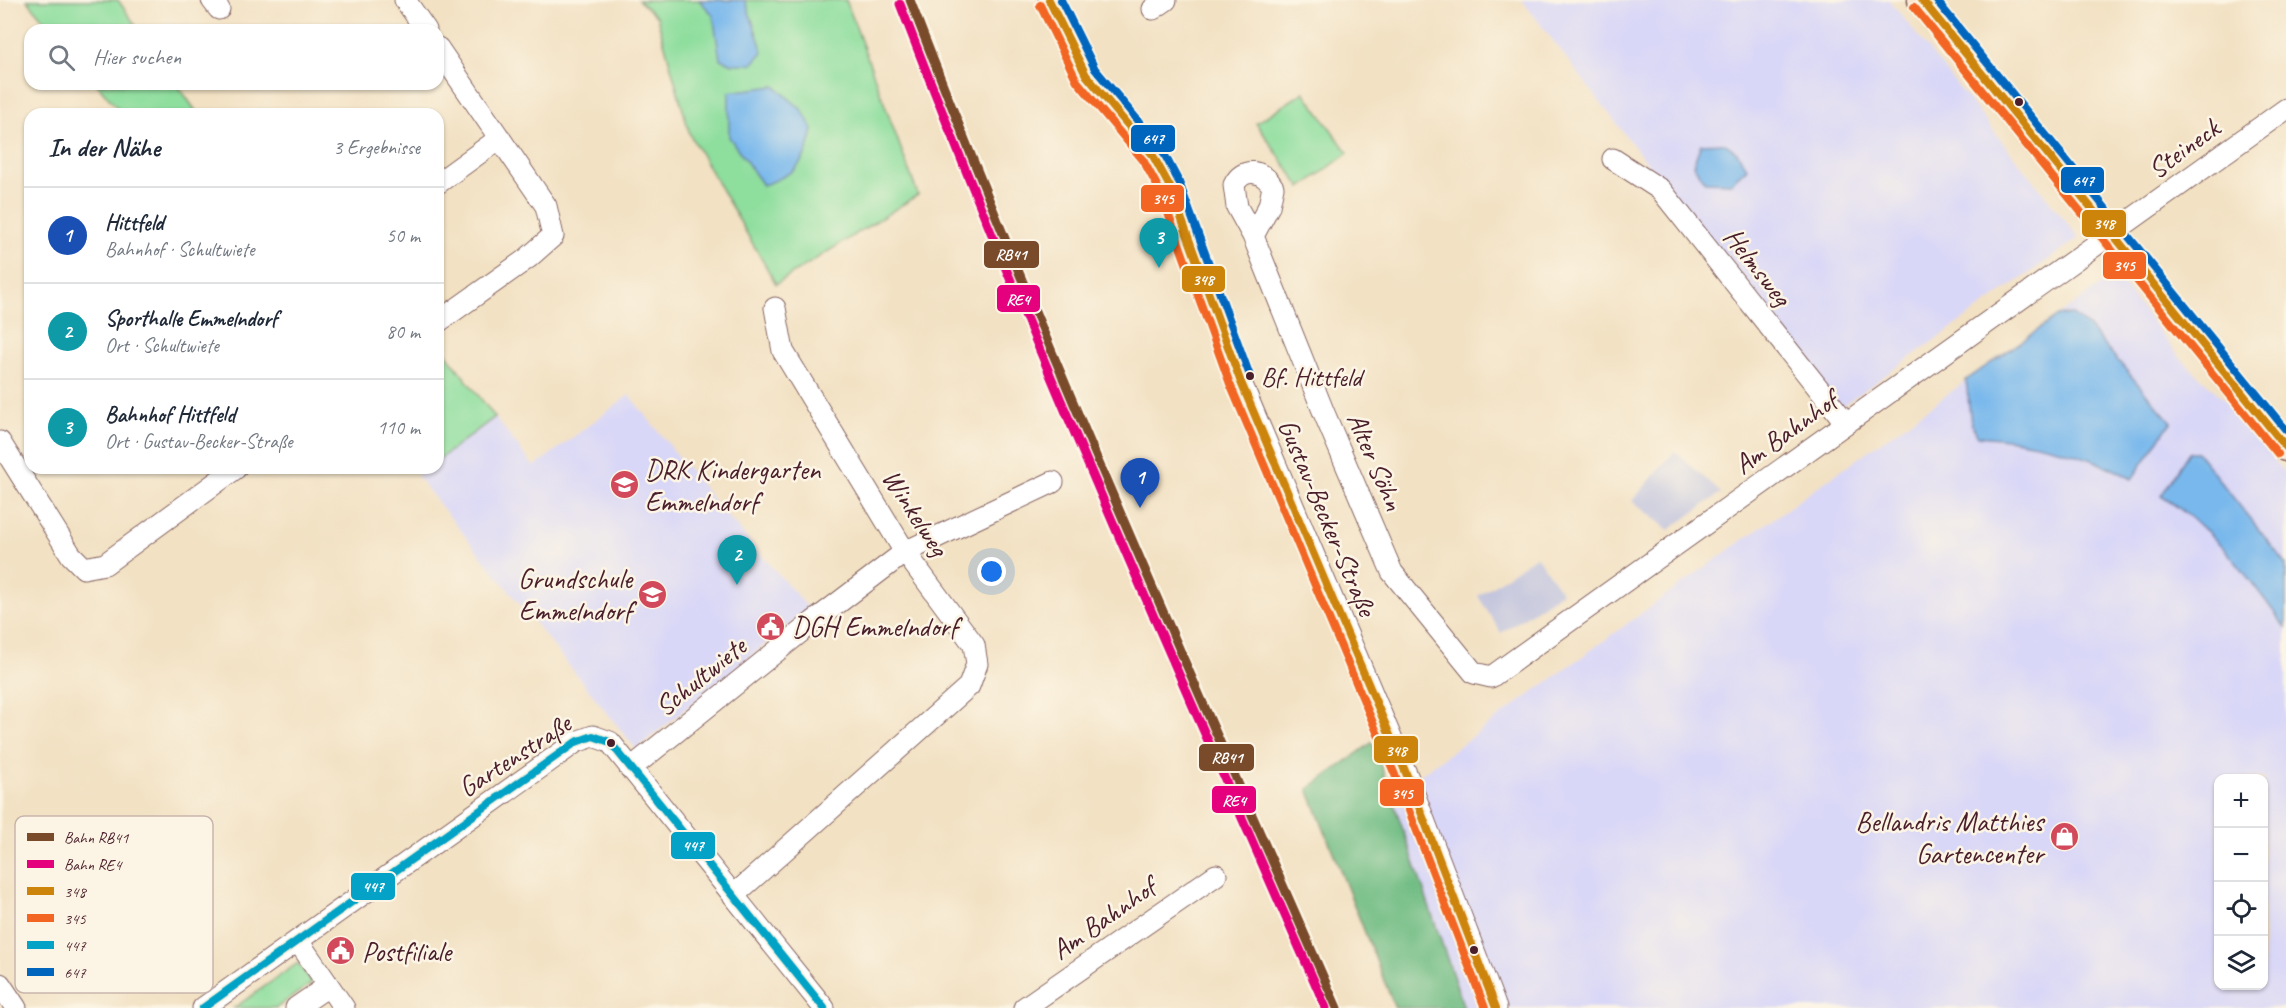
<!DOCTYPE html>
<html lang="de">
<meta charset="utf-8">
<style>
body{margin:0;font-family:Caveat,sans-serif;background:#f6f6f7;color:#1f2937}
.controls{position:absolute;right:18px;bottom:18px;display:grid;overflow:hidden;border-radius:12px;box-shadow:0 2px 4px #0004}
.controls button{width:54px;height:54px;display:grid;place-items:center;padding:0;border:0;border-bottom:2px solid #e0e1e3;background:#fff;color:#1f2937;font:30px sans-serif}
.you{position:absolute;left:992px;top:572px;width:21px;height:21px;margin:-15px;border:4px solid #fff;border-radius:50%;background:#1a73e8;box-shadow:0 0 0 9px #1a73e833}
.badge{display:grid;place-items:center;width:39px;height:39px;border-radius:50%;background:#d93025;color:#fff;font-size:20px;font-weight:700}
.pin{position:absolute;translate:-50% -50px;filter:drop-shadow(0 2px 3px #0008)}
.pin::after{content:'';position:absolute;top:32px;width:21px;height:18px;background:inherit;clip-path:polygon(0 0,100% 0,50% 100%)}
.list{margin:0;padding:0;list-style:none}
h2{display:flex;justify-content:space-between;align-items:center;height:78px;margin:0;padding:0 24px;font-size:26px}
h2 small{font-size:20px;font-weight:400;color:#747a83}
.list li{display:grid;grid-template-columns:39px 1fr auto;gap:18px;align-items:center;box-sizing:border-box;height:96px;padding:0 24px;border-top:2px solid #e0e1e3}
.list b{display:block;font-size:22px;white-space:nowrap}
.list p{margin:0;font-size:20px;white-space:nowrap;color:#747a83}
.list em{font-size:20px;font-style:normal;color:#747a83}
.icon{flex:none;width:33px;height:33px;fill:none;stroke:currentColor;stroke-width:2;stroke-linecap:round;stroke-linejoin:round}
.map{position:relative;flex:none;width:2286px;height:1008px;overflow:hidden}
.search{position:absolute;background:#fff;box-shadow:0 2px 4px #0004;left:24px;top:24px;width:420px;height:66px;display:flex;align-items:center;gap:15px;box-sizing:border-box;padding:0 21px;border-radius:18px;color:#747a83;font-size:22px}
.panel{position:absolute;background:#fff;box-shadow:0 2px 4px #0004;left:24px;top:108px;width:420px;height:366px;border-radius:18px}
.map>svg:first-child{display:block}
.built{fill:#d9d7f7;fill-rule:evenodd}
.industrial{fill:#c0c2dd}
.green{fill:#8ede9e;stroke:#6c7e64;stroke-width:1.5}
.forest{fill:#72bd85;stroke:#5e6e58;stroke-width:1.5}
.water{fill:#78b8ec;stroke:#616c8c;stroke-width:1.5}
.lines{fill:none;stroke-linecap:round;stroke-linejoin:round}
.minor-casing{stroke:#856360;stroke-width:23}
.secondary-casing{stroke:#856360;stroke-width:31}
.minor{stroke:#fff;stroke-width:21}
.secondary{stroke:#fbe5cf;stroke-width:28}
.bus-1-casing{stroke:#fcf5e5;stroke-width:12}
.bus-2-casing{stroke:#fcf5e5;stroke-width:12}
.bus-3-casing{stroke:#fcf5e5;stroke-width:12}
.bus-4-casing{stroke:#fcf5e5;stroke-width:12}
.bus-1{stroke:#cc840b;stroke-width:8}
.bus-2{stroke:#f26522;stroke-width:8}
.bus-3{stroke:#04a2c6;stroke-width:8}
.bus-4{stroke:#0065bd;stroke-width:8}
.rail-1-casing{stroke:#fcf5e5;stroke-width:14}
.rail-2-casing{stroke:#fcf5e5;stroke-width:14}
.rail-1{stroke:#7a4b2a;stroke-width:9}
.rail-2{stroke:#e5007d;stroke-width:9}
.bus-dot{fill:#4a1f2b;stroke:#fcf5e5;stroke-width:2}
.labels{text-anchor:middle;stroke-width:5;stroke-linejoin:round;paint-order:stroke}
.bus-label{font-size:26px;fill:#4a1f2b;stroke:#fcf5e5;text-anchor:start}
.street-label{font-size:28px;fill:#4a1f2b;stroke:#fcf5e5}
.poi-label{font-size:28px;fill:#4a1f2b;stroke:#fcf5e5;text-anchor:start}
.key{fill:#fcf5e5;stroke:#c7b5ad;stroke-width:1.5}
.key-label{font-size:16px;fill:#4a1f2b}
.line-badge{stroke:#fcf5e5;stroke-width:2}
.badge-label{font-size:16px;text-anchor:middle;font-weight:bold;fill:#fff}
</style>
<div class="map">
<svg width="2286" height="1008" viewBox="0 0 2286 1008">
<rect width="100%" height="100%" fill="#fcf5e5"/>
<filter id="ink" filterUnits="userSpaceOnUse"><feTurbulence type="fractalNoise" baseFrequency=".0167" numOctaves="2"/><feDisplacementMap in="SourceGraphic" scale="12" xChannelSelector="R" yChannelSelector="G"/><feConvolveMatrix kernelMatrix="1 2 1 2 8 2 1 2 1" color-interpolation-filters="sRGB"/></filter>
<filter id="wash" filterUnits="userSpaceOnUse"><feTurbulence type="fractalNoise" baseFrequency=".008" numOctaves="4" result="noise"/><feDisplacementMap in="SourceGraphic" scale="24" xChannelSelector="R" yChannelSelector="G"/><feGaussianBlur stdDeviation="1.35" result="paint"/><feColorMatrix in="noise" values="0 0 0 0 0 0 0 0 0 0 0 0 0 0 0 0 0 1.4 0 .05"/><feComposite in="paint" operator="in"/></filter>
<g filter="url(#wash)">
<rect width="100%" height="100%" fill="#f2e1c3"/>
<!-- built -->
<path class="built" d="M1522 0H1889L2079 238 1836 410Z
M2115 275 2182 360 2233 408 2286 475V1003L2281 1008H1464L1391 796 1683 583ZM2218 778H2264V986H2218Z
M629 395 715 502 809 609 636 749 417 476 427 468H438V460L495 417 534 467Z"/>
<!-- industrial -->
<path class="industrial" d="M1675 451 1721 493 1669 530 1632 501Z
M1536 556 1562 592 1501 633 1478 596Z"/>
<!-- green -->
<path class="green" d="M27 0H118L139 30H52Z
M638 0H846L918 195 776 284 690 135 657 17Z
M97 84H177L198 114H122Z
M1304 92 1348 153 1301 188 1256 123Z
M441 347 495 417 438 460V349Z
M298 963 312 983 276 1008H234Z"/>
<!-- forest -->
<path class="forest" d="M1373 742 1464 1008H1395L1308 789Z"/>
<!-- water -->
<path class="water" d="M699 0H745L763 52 752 64H733L720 59 713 15Z
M775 86 802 110 813 130C806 163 796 174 763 185L729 137V92Z
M1724 143 1737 152 1747 168 1731 183 1705 182 1693 165 1701 144Z
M2071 314 2088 326 2171 422 2132 479C2086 452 2031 440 1978 436L1971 423 1966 380 2058 316Z
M2189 452H2197L2286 564V628C2247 576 2218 531 2161 496Z"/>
</g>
<g filter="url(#ink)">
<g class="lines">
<defs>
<path id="minor" d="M212 0 219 9
M405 0 426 30
M1049 0 1086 75 1152 154 1170 187 1240 380 1408 778 1496 1008
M1153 9 1166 0
M438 48 546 206 553 236 528 258 438 322
M1613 159 1661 190 1846 423
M438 183 500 138
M1253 236 1269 206 1273 187C1263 170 1243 166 1234 185L1237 207 1253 236 1324 413 1392 572 1474 673 1491 677 2286 109
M0 442 71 555 84 568 105 564 236 468
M630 769 813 622 905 552 1053 482
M734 895 969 686 977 664 974 645 905 552 783 351 775 308
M298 941 344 1008
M0 984 16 1008
M203 1008 576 742 593 736 610 742 824 1008
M296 1008 328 986
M1024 1008 1216 875"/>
<path id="secondary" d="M1922 0 2286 447"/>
</defs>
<!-- minor casing -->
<use href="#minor" class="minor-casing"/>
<!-- secondary casing -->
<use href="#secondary" class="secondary-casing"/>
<!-- minor -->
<use href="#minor" class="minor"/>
<!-- secondary -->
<use href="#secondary" class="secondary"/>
<defs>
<path id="bus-1" d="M1049 0 1086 75 1152 154 1170 187 1240 380 1408 778 1496 1008
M1922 0 2286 447"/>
<path id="bus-2" d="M1040 5 1077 81 1143 160 1160 191 1230 384 1398 782 1485 1008
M1914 7 2278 454"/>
<path id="bus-3" d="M203 1008 576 742 593 736 610 742 824 1008"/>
<path id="bus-4" d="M1061 0 1095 69 1161 148 1179 182 1250 376
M1936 0 2286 430"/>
</defs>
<!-- bus-1 casing -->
<use href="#bus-1" class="bus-1-casing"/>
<!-- bus-2 casing -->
<use href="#bus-2" class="bus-2-casing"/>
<!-- bus-3 casing -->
<use href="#bus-3" class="bus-3-casing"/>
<!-- bus-4 casing -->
<use href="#bus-4" class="bus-4-casing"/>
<!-- bus-1 -->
<use href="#bus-1" class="bus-1"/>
<!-- bus-2 -->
<use href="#bus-2" class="bus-2"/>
<!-- bus-3 -->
<use href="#bus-3" class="bus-3"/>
<!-- bus-4 -->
<use href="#bus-4" class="bus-4"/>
<defs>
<path id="rail-1" d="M910 0C1041 340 1190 674 1337 1008"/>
<path id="rail-2" d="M900 4C1031 343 1179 676 1326 1008"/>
</defs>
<!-- rail-1 casing -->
<use href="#rail-1" class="rail-1-casing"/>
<!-- rail-2 casing -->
<use href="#rail-2" class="rail-2-casing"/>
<!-- rail-1 -->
<use href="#rail-1" class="rail-1"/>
<!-- rail-2 -->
<use href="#rail-2" class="rail-2"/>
</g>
</g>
<!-- icons -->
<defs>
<symbol id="school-disc" viewBox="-11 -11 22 22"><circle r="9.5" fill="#d1495b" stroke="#fcf5e5"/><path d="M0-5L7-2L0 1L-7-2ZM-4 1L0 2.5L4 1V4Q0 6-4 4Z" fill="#fff"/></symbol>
<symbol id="civic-disc" viewBox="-11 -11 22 22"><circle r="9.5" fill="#d1495b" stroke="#fcf5e5"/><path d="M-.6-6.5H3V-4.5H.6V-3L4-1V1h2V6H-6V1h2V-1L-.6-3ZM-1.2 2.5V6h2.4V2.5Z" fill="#fff"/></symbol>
<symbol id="shop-disc" viewBox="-11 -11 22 22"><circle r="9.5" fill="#d1495b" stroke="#fcf5e5"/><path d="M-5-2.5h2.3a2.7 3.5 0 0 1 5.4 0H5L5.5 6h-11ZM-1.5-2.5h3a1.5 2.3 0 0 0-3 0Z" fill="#fff"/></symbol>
</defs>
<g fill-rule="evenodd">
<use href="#school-disc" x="608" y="468" width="33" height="33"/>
<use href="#school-disc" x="636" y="578" width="33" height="33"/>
<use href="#civic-disc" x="754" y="610" width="33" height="33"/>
<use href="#shop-disc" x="2048" y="820" width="33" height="33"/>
<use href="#civic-disc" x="324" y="934" width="33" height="33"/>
</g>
<!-- markers -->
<g class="bus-dot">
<circle cx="2019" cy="102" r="5"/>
<circle cx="1250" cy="376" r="5"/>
<circle cx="611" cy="743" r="5"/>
<circle cx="1474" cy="950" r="5"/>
</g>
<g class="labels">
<!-- bus labels -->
<g class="bus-label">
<text x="1261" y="386">Bf. Hittfeld</text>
</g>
<!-- street labels -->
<g class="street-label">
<text transform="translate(2183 148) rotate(-36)" y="10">Steineck</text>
<text transform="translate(1758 266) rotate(52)" y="10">Helmsweg</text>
<text transform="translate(1785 432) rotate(-36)" y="10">Am Bahnhof</text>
<text transform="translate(1376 461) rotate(67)" y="10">Alter Söhn</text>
<text transform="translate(916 512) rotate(57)" y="10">Winkelweg</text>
<text transform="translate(1328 517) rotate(67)" y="10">Gustav-Becker-Straße</text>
<text transform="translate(700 676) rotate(-39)" y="10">Schultwiete</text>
<text transform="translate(514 755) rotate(-33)" y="10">Gartenstraße</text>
<text transform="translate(1103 918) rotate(-35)" y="10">Am Bahnhof</text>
</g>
<!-- poi labels -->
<g class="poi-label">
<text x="645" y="479">DRK Kindergarten<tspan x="645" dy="32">Emmelndorf</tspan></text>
<text x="632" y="588" text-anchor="end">Grundschule<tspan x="632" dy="32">Emmelndorf</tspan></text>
<text x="792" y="636">DGH Emmelndorf</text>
<text x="2043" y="831" text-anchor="end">Bellandris Matthies<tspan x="2043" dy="32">Gartencenter</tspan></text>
<text x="362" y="961">Postfiliale</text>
</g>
</g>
<!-- legend -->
<rect x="15" y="816" width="198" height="177" rx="9" class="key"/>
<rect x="27" y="833" width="27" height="8" fill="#7a4b2a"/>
<rect x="27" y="860" width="27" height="8" fill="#e5007d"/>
<rect x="27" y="887" width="27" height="8" fill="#cc840b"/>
<rect x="27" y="914" width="27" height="8" fill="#f26522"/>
<rect x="27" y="941" width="27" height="8" fill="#04a2c6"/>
<rect x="27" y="968" width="27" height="8" fill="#0065bd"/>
<g class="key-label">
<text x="64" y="843">Bahn RB41</text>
<text x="64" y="870">Bahn RE4</text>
<text x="64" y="897">348</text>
<text x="64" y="924">345</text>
<text x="64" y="951">447</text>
<text x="64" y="978">647</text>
</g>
<g class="line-badge">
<rect x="1130" y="124" width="46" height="29" rx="6" fill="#0065bd"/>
<rect x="2060" y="166" width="45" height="28" rx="6" fill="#0065bd"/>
<rect x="1140" y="184" width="45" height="29" rx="6" fill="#f26522"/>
<rect x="2081" y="209" width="46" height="29" rx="6" fill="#cc840b"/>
<rect x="983" y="240" width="57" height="29" rx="6" fill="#7a4b2a"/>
<rect x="2102" y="251" width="45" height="29" rx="6" fill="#f26522"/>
<rect x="1181" y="265" width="45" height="28" rx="6" fill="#cc840b"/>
<rect x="996" y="284" width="45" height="29" rx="6" fill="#e5007d"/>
<rect x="1373" y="735" width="46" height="29" rx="6" fill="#cc840b"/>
<rect x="1198" y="743" width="57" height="29" rx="6" fill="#7a4b2a"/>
<rect x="1379" y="778" width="46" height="29" rx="6" fill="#f26522"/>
<rect x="1211" y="785" width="46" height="29" rx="6" fill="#e5007d"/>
<rect x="670" y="831" width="46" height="29" rx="6" fill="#04a2c6"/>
<rect x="350" y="872" width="46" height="29" rx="6" fill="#04a2c6"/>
</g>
<g class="badge-label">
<text x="1153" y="144">647</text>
<text x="2083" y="186">647</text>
<text x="1163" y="204">345</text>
<text x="2104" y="229">348</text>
<text x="1011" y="260">RB41</text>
<text x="2124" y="271">345</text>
<text x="1203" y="285">348</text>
<text x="1018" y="305">RE4</text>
<text x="1396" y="756">348</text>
<text x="1227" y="763">RB41</text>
<text x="1402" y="799">345</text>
<text x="1234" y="806">RE4</text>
<text x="693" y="851">447</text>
<text x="373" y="892">447</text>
</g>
</svg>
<div class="controls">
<button>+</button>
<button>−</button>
<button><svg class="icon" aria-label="locate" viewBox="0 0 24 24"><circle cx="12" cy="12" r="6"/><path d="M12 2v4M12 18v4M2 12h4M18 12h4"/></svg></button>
<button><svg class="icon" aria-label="layers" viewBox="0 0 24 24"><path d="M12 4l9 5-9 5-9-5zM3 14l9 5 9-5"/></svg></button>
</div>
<div class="you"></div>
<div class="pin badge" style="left:1140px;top:508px;background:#1a4fb4">1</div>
<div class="pin badge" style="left:737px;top:585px;background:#0f9aa8">2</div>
<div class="pin badge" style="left:1159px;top:268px;background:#0f9aa8">3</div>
<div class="search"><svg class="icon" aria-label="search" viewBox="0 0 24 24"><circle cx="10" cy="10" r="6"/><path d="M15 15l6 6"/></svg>Hier suchen</div>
<section class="panel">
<h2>In der Nähe<small>3 Ergebnisse</small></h2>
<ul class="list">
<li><span class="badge" style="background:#1a4fb4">1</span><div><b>Hittfeld</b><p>Bahnhof · Schultwiete</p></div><em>50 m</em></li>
<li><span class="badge" style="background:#0f9aa8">2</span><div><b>Sporthalle Emmelndorf</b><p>Ort · Schultwiete</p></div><em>80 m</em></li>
<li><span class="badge" style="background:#0f9aa8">3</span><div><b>Bahnhof Hittfeld</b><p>Ort · Gustav-Becker-Straße</p></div><em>110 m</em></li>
</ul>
</section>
</div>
